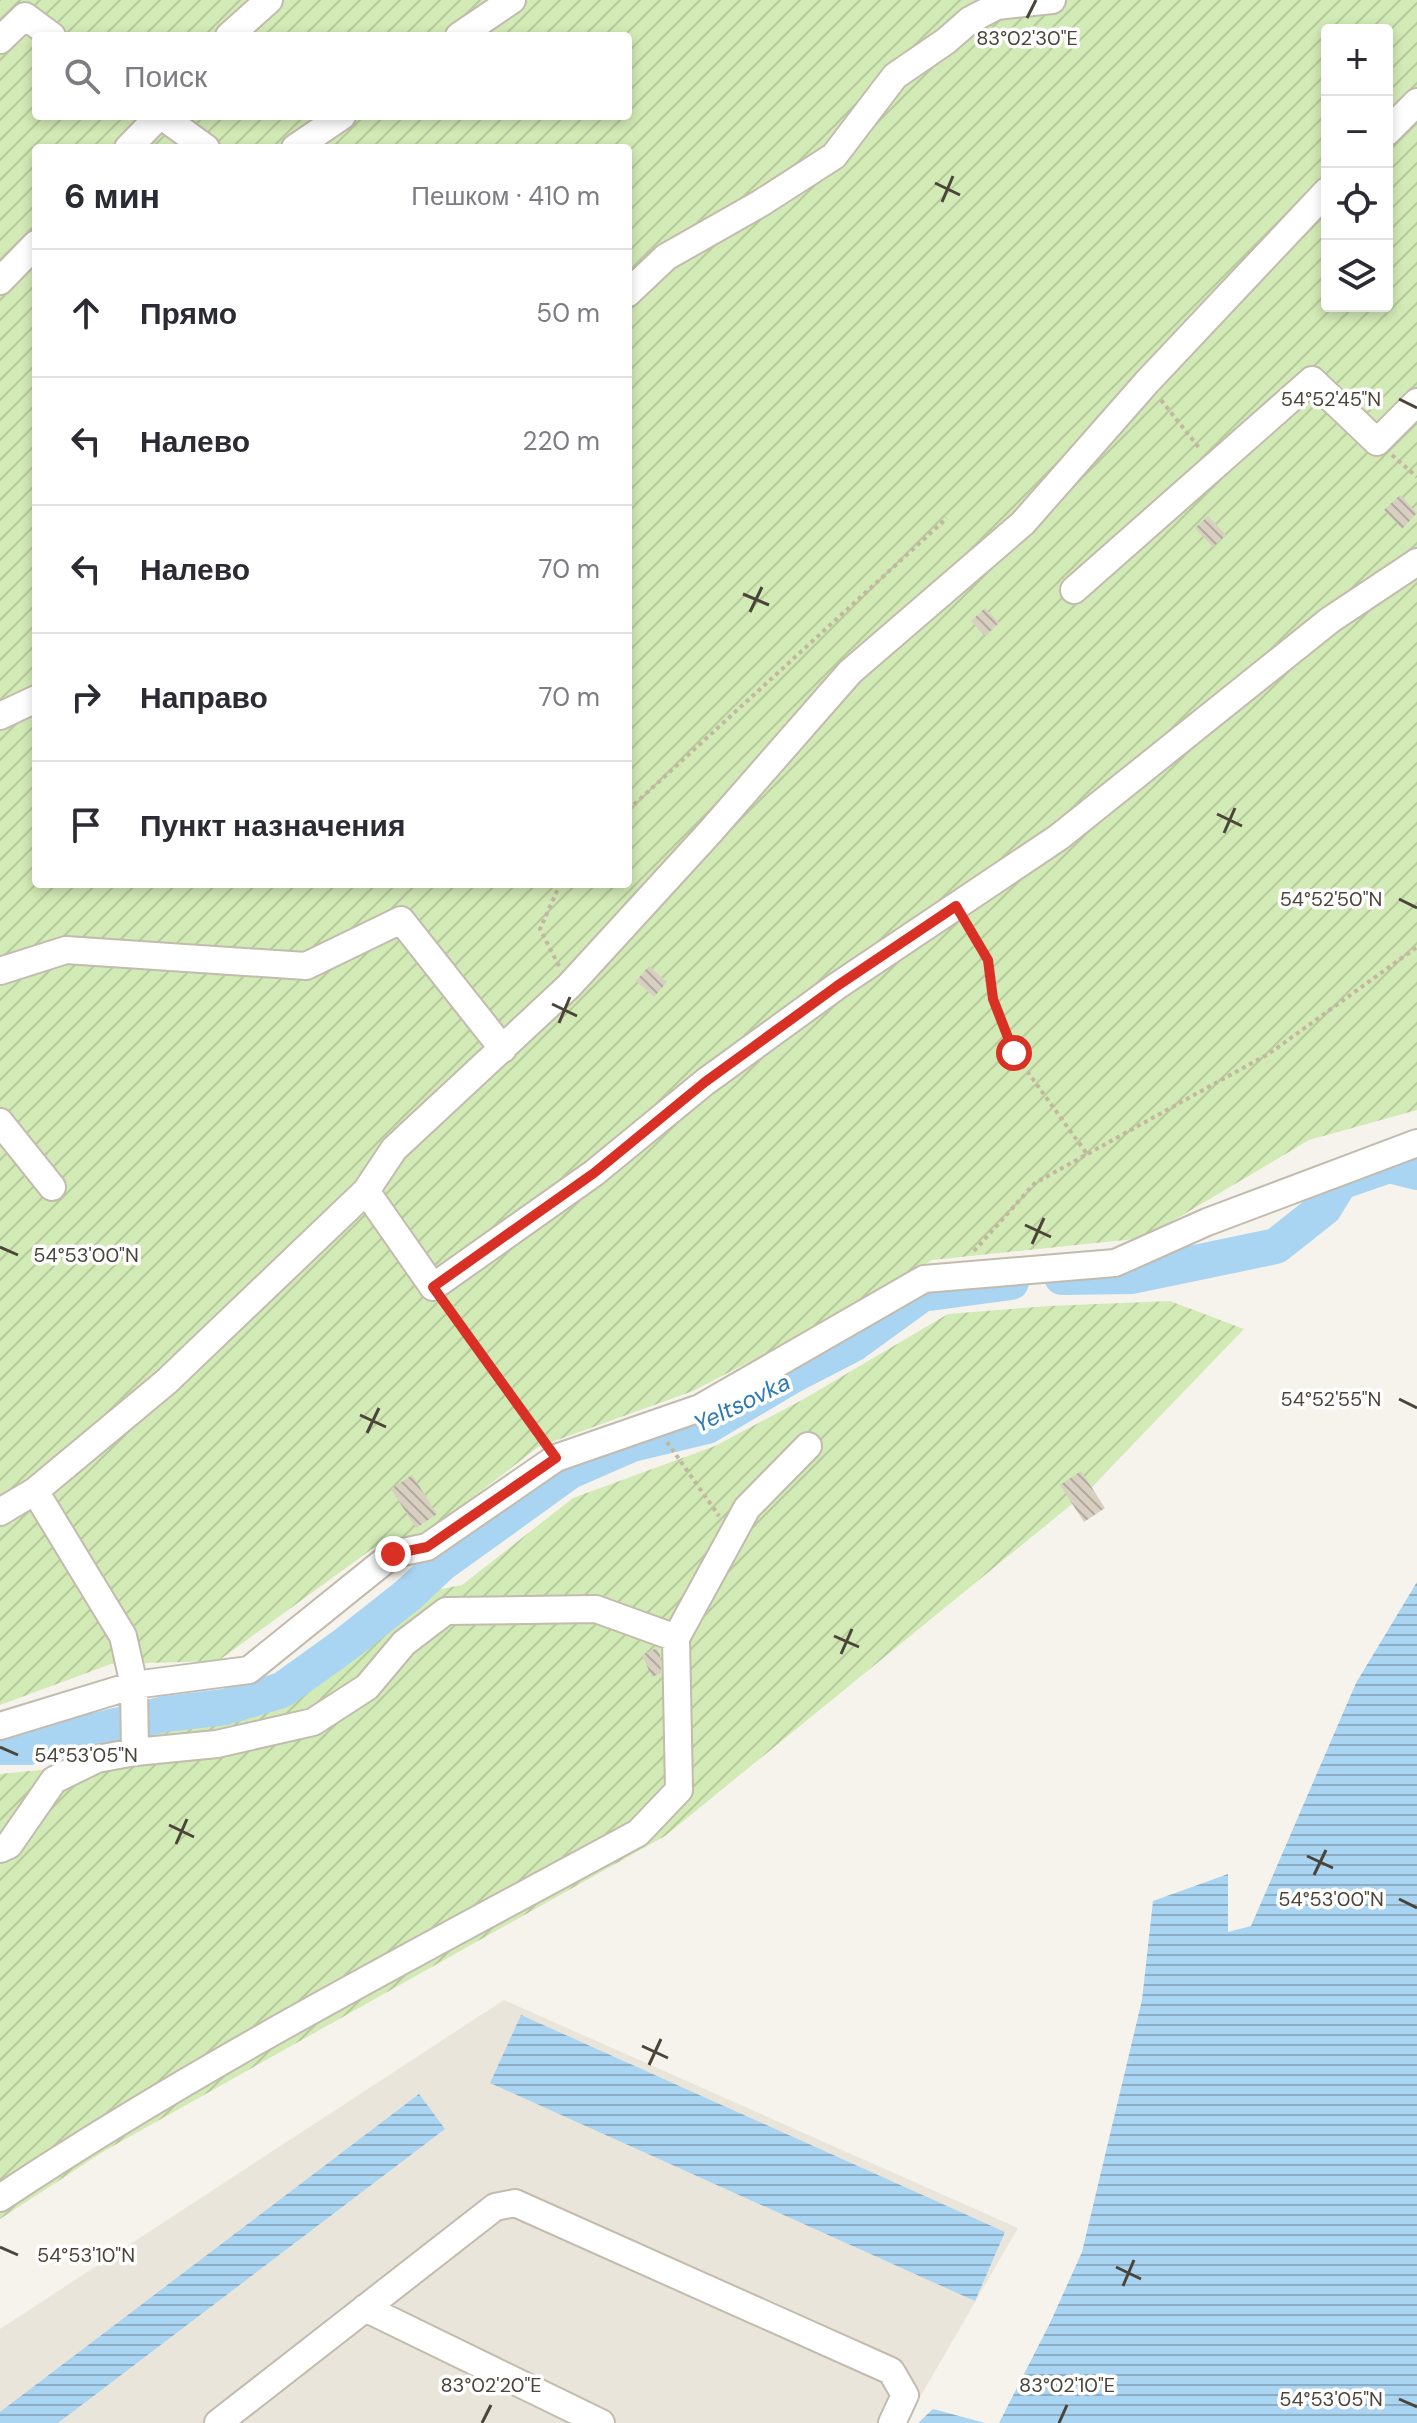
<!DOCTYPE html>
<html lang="ru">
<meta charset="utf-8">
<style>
body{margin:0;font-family:"DM Sans",sans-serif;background:#f7f7f7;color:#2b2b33}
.controls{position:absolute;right:24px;top:24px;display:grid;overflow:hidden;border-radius:8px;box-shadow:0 4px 12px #0003}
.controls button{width:72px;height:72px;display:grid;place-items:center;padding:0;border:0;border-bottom:2px solid #e1e1e2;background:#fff;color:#2b2b33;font:40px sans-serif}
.stop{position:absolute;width:24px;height:24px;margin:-18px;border:6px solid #d93025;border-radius:50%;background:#fff}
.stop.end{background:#d93025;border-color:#fff;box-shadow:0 2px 8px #0008}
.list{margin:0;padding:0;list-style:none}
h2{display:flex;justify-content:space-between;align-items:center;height:104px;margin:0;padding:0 32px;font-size:34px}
h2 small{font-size:26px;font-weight:400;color:#7c7c81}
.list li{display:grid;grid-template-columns:52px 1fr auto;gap:24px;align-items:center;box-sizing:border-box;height:128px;padding:0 32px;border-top:2px solid #e1e1e2}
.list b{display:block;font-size:30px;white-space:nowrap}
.list em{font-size:26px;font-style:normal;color:#7c7c81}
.icon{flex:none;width:44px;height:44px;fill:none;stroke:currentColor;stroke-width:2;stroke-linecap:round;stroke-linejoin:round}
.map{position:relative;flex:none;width:1417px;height:2423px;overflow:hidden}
.search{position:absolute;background:#fff;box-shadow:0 4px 12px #0003;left:32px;top:32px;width:600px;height:88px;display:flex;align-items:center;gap:20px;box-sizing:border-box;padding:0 28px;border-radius:8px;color:#7c7c81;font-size:30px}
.panel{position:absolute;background:#fff;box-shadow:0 4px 12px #0003;left:32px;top:144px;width:600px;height:744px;border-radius:8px}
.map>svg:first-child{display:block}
.residential{fill:#eae5da}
.garden{fill:url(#garden-furrows);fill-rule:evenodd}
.water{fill:url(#water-rules)}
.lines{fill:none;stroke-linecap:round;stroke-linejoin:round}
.river{stroke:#a9d4f2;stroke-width:36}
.building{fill:url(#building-back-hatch)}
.minor-casing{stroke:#c2bbae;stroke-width:30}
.path{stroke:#c4b79f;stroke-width:4;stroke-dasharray:4 4;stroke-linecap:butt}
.minor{stroke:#fff;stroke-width:26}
.route{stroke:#d93025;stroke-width:10}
.ticks{fill:none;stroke:#4b4439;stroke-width:3}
.labels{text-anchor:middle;stroke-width:7;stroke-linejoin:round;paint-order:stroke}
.water-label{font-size:24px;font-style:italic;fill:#2e7ab2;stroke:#fff}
.ticks-label{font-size:20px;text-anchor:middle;fill:#4b4439;stroke:#fff;stroke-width:7;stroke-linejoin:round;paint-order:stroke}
</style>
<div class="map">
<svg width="1417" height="2423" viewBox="0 0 1417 2423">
<defs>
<pattern id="garden-furrows" width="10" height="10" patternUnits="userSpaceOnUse" patternTransform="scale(2)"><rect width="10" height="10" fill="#d2eab5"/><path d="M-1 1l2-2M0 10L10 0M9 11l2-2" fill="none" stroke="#b6ca9c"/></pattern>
<pattern id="water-rules" width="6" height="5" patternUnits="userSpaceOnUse" patternTransform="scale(2)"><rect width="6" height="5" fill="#a9d4f2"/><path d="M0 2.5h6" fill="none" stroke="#8caec5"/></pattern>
<pattern id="building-back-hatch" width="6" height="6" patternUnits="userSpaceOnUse" patternTransform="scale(2)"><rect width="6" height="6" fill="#d8cfc1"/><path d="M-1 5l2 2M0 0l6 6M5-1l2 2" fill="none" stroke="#b1aa9e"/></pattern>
</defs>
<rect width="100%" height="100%" fill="#f6f3ec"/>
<!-- residential -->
<path class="residential" d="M504 2000 1018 2228 905 2423H0V2329Z"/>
<!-- garden -->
<path class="garden" d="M0 0H1417V1110L1309 1140 1144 1238 932 1260 830 1320 693 1391 538 1447 432 1529 372 1549 218 1661 111 1664 0 1705ZM1327 30H1387V306H1327ZM36 36H628V116H36ZM36 148H628V884H36Z
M1170 1301 1244 1329 1088 1491 665 1836 106 2150 0 2219V1774L50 1769 122 1729 188 1714 291 1702 366 1646 416 1594 462 1585 573 1498 715 1446 802 1400 948 1314 1049 1306Z"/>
<!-- water -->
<path class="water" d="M1417 1582V2423H999L1050 2323 1082 2252 1142 2000 1153 1901 1228 1874V1932L1251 1926 1356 1683Z
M521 2015 1005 2232 975 2301 490 2083Z
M419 2094 445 2129 58 2423H0V2412Z
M933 2409 985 2423H918Z"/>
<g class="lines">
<!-- river -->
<path class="river" d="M1062 1277 1132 1276 1276 1246 1324 1208 1340 1182 1389 1165 1417 1172
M0 1747H29L165 1714 225 1707 282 1690 346 1644 408 1595 441 1564 570 1471 632 1444 707 1426 793 1375 853 1344 922 1294 1011 1282"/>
</g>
<!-- building -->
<path class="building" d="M1400 495 1417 513 1402 529 1384 510Z
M1208 516 1226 535 1213 547 1195 528Z
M985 608 999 623 985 636 971 621Z
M649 966 667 982 654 997 636 981Z
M1081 1471 1105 1508 1084 1522 1060 1485Z
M412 1475 437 1514 416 1528 391 1489Z
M657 1648 660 1655 661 1673 652 1677 642 1655Z"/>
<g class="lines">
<defs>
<path id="minor" d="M229 36 269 0
M459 36 512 0
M0 40 25 16 52 36
M162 116 206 148
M1387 132 1417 102
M128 148 159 116
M295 148 342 116
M0 281 36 244
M628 293 666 257 761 203 834 156 895 76 946 41 970 20 997 6 1052 0
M1074 590 1312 380 1377 442 1417 402
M0 716 36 699
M0 971 66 950 306 966 401 920 503 1049
M0 1122 52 1187
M366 1191 433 1287 594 1173 705 1082 837 986 1059 837 1330 620 1417 562
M0 1512 35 1491
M0 1726 134 1685 249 1670 393 1554 427 1547 556 1458 700 1408 924 1279 1115 1263 1207 1222 1417 1143
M135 1752 134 1685 123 1636 35 1491 166 1382 366 1191 394 1149 569 986 710 832 850 672 1023 523 1147 382 1327 191
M0 1849 9 1845 54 1780 97 1759 135 1752 217 1744 313 1722 367 1687 404 1643 446 1611 596 1609 676 1638
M0 2198C204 2062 423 1950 638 1833L679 1790 676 1638 747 1508 808 1446
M365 2308 601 2423
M218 2423 495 2207 515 2203 891 2371 905 2395 892 2423"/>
</defs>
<!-- minor casing -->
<use href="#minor" class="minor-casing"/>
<!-- path -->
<path class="path" d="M1161 400 1200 449
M1392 455 1417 477
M628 810 947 518
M967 926 988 960 993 999 1014 1053 1087 1154
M559 966 540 929 560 884
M974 1251 1035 1183 1270 1053 1417 947
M445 1304 543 1440
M667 1442 719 1516"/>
<!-- minor -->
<use href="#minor" class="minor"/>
</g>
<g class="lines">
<!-- route -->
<path class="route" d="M393 1554 427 1547 556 1458 433 1287 594 1173 705 1082 837 986 956 906 988 960 993 999 1014 1053"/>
</g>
<!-- ticks -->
<path class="ticks" d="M1027 18 1036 0M935 183 960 195M942 202 953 176M1399 399 1417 408M743 594 769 605M750 612 762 587M1217 814 1242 826M1224 833 1235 808M1399 899 1417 908M552 1004 577 1016M559 1023 570 997M1025 1225 1051 1237M1032 1244 1044 1218M0 1247 18 1255M1399 1399 1417 1408M360 1415 386 1427M367 1433 379 1408M834 1636 859 1647M841 1654 852 1629M0 1747 18 1755M169 1825 194 1837M176 1844 187 1819M1307 1856 1333 1868M1314 1875 1326 1850M1399 1899 1417 1908M642 2046 668 2058M649 2065 661 2039M0 2247 18 2255M1116 2267 1141 2279M1123 2286 1134 2260M1399 2399 1417 2407M482 2423 491 2405M1059 2423 1067 2405"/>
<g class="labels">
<!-- water labels -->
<g class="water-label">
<text transform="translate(742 1403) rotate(-26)" y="8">Yeltsovka</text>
</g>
</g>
<g class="ticks-label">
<text x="1027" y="45">83°02'30"E</text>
<text x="1331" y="406">54°52'45"N</text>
<text x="1331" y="906">54°52'50"N</text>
<text x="86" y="1262">54°53'00"N</text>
<text x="1331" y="1406">54°52'55"N</text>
<text x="86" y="1762">54°53'05"N</text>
<text x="1331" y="1906">54°53'00"N</text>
<text x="86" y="2262">54°53'10"N</text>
<text x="491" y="2392">83°02'20"E</text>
<text x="1067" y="2392">83°02'10"E</text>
<text x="1331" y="2406">54°53'05"N</text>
</g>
</svg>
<div class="controls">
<button>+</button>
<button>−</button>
<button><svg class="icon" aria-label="locate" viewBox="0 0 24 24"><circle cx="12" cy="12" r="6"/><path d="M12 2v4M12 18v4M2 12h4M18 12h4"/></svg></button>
<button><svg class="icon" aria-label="layers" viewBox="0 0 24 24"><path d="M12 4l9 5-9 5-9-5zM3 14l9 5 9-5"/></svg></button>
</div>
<div class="stop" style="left:1014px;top:1053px"></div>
<div class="stop end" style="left:393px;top:1554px"></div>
<div class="search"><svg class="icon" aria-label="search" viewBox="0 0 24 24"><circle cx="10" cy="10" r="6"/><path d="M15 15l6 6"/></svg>Поиск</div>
<section class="panel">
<h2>6 мин<small>Пешком · 410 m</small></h2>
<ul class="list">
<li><svg class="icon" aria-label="ahead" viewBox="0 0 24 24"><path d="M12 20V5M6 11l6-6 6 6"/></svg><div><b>Прямо</b></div><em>50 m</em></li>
<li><svg class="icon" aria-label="left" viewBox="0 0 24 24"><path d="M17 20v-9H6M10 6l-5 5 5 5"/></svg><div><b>Налево</b></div><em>220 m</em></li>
<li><svg class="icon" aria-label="left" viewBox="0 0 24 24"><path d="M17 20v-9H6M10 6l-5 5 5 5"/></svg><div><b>Налево</b></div><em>70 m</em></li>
<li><svg class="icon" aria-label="right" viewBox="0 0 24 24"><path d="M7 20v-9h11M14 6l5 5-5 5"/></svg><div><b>Направо</b></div><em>70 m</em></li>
<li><svg class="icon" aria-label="arrive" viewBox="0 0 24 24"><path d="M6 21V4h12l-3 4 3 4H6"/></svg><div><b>Пункт назначения</b></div></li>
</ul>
</section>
</div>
